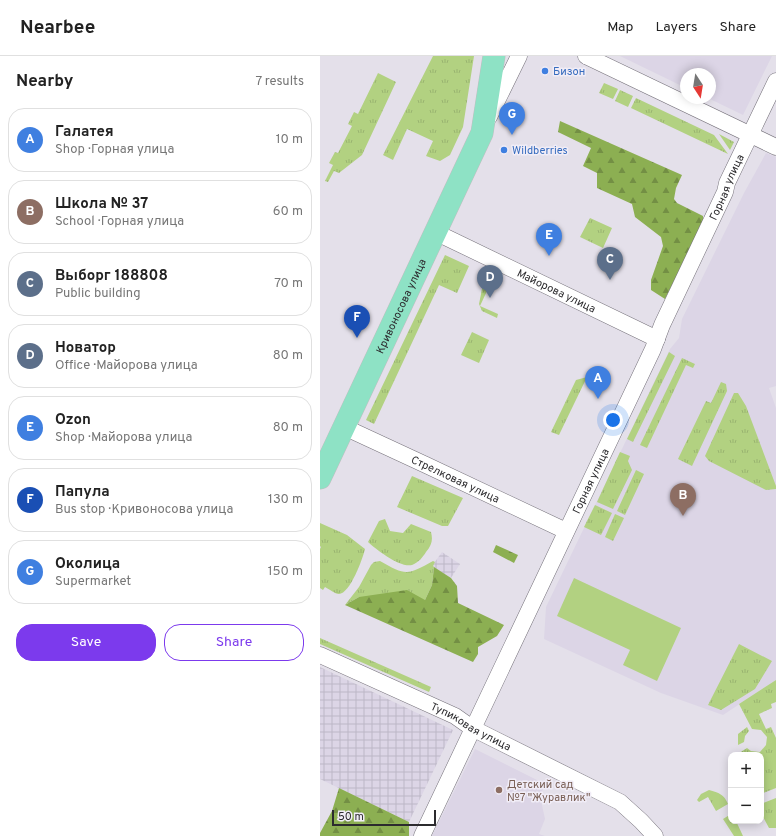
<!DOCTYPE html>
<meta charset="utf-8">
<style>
body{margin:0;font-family:Overpass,sans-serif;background:#f2f2f2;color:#222}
.controls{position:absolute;right:12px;bottom:12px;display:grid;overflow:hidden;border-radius:8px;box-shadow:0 2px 10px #0003}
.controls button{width:36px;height:36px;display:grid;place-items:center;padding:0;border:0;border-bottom:1px solid #e0e0e0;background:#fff;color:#222;font:20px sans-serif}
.compass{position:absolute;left:360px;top:12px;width:36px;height:36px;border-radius:50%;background:#fff;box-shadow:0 2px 10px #0003;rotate:168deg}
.scale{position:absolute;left:12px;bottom:10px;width:104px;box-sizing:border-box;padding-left:4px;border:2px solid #2c2b2e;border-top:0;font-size:11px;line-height:14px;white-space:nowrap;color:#2c2b2e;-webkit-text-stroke:3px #f1edf7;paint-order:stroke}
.you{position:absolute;left:293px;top:364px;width:14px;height:14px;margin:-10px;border:3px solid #fff;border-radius:50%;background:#1a73e8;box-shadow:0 0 0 6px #1a73e833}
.badge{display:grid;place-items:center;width:26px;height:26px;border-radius:50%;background:#7c3aed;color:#fff;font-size:13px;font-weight:700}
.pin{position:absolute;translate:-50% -33px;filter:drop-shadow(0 1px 2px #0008)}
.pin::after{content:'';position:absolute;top:21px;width:14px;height:12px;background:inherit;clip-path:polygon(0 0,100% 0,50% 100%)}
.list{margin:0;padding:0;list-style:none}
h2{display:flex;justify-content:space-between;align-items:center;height:52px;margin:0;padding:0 16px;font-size:17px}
h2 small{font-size:13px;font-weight:400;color:#767676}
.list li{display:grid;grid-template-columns:26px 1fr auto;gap:12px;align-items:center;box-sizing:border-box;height:64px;margin:0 8px 8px;padding:0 8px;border:1px solid #e0e0e0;border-radius:16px}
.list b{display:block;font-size:15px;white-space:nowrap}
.list p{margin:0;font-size:13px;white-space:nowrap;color:#767676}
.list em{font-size:13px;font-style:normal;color:#767676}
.actions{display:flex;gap:8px;padding:12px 16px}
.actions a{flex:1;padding:9px 0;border:1px solid #7c3aed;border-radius:16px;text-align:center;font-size:14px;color:#7c3aed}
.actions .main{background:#7c3aed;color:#fff}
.map{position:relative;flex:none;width:456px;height:780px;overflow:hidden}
header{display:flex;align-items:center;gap:24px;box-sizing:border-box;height:56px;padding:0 20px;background:#fff;border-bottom:1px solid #e0e0e0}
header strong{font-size:19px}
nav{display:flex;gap:22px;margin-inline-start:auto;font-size:14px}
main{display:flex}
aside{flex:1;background:#fff}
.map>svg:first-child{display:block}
.built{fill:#dcd5e6}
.industrial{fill:url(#industrial-grid)}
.grass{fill:url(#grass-tufts)}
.forest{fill:url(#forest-firs)}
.pitch{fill:#b2d181}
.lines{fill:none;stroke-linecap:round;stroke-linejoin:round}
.street-casing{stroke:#76727b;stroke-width:17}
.primary-casing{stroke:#c0bfc0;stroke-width:23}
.street{stroke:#fff;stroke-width:16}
.primary{stroke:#8ee2c5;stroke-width:22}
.shop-dot{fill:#3f7fe0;stroke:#f1edf7;stroke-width:1.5}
.education-dot{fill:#8d6e63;stroke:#f1edf7;stroke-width:1.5}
.labels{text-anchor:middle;stroke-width:3;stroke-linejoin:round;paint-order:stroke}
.shop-label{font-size:11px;fill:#366cbe;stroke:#f1edf7;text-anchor:start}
.street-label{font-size:11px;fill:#2c2b2e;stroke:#f1edf7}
.education-label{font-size:11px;fill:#785e54;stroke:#f1edf7;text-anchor:start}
</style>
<header>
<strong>Nearbee</strong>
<nav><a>Map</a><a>Layers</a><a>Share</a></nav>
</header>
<main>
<aside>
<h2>Nearby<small>7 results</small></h2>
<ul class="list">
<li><span class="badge" style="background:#3f7fe0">A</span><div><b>Галатея</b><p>Shop · Горная улица</p></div><em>10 m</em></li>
<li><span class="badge" style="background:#8d6e63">B</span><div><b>Школа № 37</b><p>School · Горная улица</p></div><em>60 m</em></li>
<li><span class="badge" style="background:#5c6f8a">C</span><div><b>Выборг 188808</b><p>Public building</p></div><em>70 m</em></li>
<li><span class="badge" style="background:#5c6f8a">D</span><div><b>Новатор</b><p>Office · Майорова улица</p></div><em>80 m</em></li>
<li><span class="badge" style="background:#3f7fe0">E</span><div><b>Ozon</b><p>Shop · Майорова улица</p></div><em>80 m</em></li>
<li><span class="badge" style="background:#1a4fb4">F</span><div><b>Папула</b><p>Bus stop · Кривоносова улица</p></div><em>130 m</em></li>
<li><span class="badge" style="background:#3f7fe0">G</span><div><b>Околица</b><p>Supermarket</p></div><em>150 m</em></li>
</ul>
<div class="actions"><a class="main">Save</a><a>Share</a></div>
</aside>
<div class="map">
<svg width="456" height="780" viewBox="0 0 456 780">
<defs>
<pattern id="industrial-grid" width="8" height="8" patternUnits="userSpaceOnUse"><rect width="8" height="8" fill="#dcd5e6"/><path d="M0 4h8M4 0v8" fill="none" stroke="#bdb7c6"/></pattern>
<pattern id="grass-tufts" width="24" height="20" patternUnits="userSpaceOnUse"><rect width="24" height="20" fill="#b2d181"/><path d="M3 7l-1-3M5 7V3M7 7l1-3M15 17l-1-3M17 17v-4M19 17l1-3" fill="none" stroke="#99b470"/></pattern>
<pattern id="forest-firs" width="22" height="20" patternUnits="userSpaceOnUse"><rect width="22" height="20" fill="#8caf52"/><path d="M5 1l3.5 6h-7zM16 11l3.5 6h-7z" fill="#738f44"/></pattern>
</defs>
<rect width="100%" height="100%" fill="#e4e0ea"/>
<!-- built -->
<path class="built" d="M300 0H452L423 59 388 42H390V18H366V32Z
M446 97 456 101V330L449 332 456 352V624L403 659 341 637 224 583 226 551 350 293 359 282 362 263 424 137Z
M155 693 225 728 220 740 225 763 219 778 225 780H112Z"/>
<!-- industrial -->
<path class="industrial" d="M122 496 140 508 131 522 112 510Z
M0 611 133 674 89 766 0 723Z"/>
<!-- grass -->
<path class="grass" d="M113 0H154L143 71 130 99 120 105 106 100 113 85 87 73 73 104 63 99Z
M58 17 76 26 42 99 19 117 14 115 8 126 5 125 13 109 9 107 15 96 18 97 32 70 28 68 34 56 38 58Z
M284 27 298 33 293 43 279 37Z
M300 34 313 40 308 51 295 45Z
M316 42 394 79 408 98 311 52Z
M399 78 414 86 410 94Z
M270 162 292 172 283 192 260 181Z
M125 199 149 210 137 237 119 229 54 368 46 364Z
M165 218 173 222 160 250 178 258 177 262 162 255 159 248Z
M152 276 169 284 159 307 141 299Z
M349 296 355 300 313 386 307 383Z
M362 302 375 308 373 312 366 309 327 392 320 389Z
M267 321 239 379 231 376 256 324Z
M401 326 406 328 407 335 372 410 358 403 386 345 391 347Z
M414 337H418L426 350 456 430V433L446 434 389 405 385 400Z
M300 396 310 400 308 405 312 414 293 453 277 446Z
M316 414 324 418 305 459 297 455Z
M92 420 143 442 128 470H122L77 451Z
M275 449 292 457 281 479 264 471Z
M295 458 304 462 293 485 285 481Z
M65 463 70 475 83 477 91 468 111 476C113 484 112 489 106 496 103 501 98 507 92 509 80 512 57 494 48 486L59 465Z
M0 467 27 479 45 493C43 502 30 538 19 538 15 538 9 533 5 531L3 534 0 532V493L1 491 0 490Z
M60 505C86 520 88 519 113 505L115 506 113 510 114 511 112 529 105 544 39 541 25 549 39 531 51 509 54 506Z
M0 582 111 631 109 636 0 588Z
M419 588 452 605 435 633 401 654 388 649Z
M456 624V646L451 648 452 652 439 658 446 673 451 671 456 682V732L441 738V699H416L427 692 431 695 440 696 446 689 447 681 441 674 432 673 419 648Z
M427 671 429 675 425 680 424 686 418 689V678Z
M389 734C399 737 404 738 408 748L396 755 388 741 379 746 377 744 381 738Z
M456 742V772H449L441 757V748Z
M411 758V765H416L423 780H414L403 763Z"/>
<!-- forest -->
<path class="forest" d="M240 65 362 119 356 132 354 143 357 147 383 160V168L345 243 331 234V224L343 190 341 181 315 161 312 148 277 132V117L263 110 271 92 238 76Z
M176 489 198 499 194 507 173 496Z
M114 511 131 522 137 530 138 547 184 569 177 580 158 591V598L153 606 25 549 39 541 87 534 105 544 112 529Z
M19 732 89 766V780H0V777L12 755Z"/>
<!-- pitch -->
<path class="pitch" d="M254 522 361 572 337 625 303 609 310 594 237 560Z"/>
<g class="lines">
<defs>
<g id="street">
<path d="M266 0 456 91"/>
<path d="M169 61 199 0"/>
<path id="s1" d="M115 176 337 283"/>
<path id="s2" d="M24 371 106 409 246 475"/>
<path id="s3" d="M0 599 135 660 152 672 300 746 321 765 335 780"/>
<path id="s4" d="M102 780 333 293 342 269 405 136 407 127 456 25"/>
</g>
<g id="primary">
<path id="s5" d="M0 422 162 77 174 0"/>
</g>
</defs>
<!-- street casing -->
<use href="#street" class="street-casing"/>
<!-- primary casing -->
<use href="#primary" class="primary-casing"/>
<!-- street -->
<use href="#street" class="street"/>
<!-- primary -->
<use href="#primary" class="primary"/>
</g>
<!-- markers -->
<g class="shop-dot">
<circle cx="225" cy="15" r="4"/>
<circle cx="184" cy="94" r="4"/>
</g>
<circle class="education-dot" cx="179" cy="734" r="4"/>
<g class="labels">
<!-- shop labels -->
<g class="shop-label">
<text x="233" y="19">Бизон</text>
<text x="192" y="98">Wildberries</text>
</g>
<!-- street labels -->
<g class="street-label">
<text dy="4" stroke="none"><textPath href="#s4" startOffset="717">Горная улица</textPath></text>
<text dy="4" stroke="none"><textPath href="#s1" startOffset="135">Майорова улица</textPath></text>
<text dy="4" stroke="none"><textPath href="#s5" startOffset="190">Кривоносова улица</textPath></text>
<text dy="4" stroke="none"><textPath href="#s2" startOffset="123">Стрелковая улица</textPath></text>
<text dy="4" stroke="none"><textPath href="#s4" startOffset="393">Горная улица</textPath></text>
<text dy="4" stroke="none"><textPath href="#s3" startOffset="167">Тупиковая улица</textPath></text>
</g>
<!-- education labels -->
<g class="education-label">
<text x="187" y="732">Детский сад<tspan x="187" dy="13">№7 "Журавлик"</tspan></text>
</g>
</g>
</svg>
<div class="controls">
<button>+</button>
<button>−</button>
</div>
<svg class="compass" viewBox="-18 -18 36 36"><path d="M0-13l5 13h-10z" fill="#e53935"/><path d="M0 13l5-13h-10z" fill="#767676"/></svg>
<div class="scale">50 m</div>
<div class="you"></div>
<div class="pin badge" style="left:278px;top:343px;background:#3f7fe0">A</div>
<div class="pin badge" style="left:363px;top:460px;background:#8d6e63">B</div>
<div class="pin badge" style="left:290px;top:224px;background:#5c6f8a">C</div>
<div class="pin badge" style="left:170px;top:242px;background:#5c6f8a">D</div>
<div class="pin badge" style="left:229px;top:200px;background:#3f7fe0">E</div>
<div class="pin badge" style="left:37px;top:282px;background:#1a4fb4">F</div>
<div class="pin badge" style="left:192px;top:79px;background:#3f7fe0">G</div>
</div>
</main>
